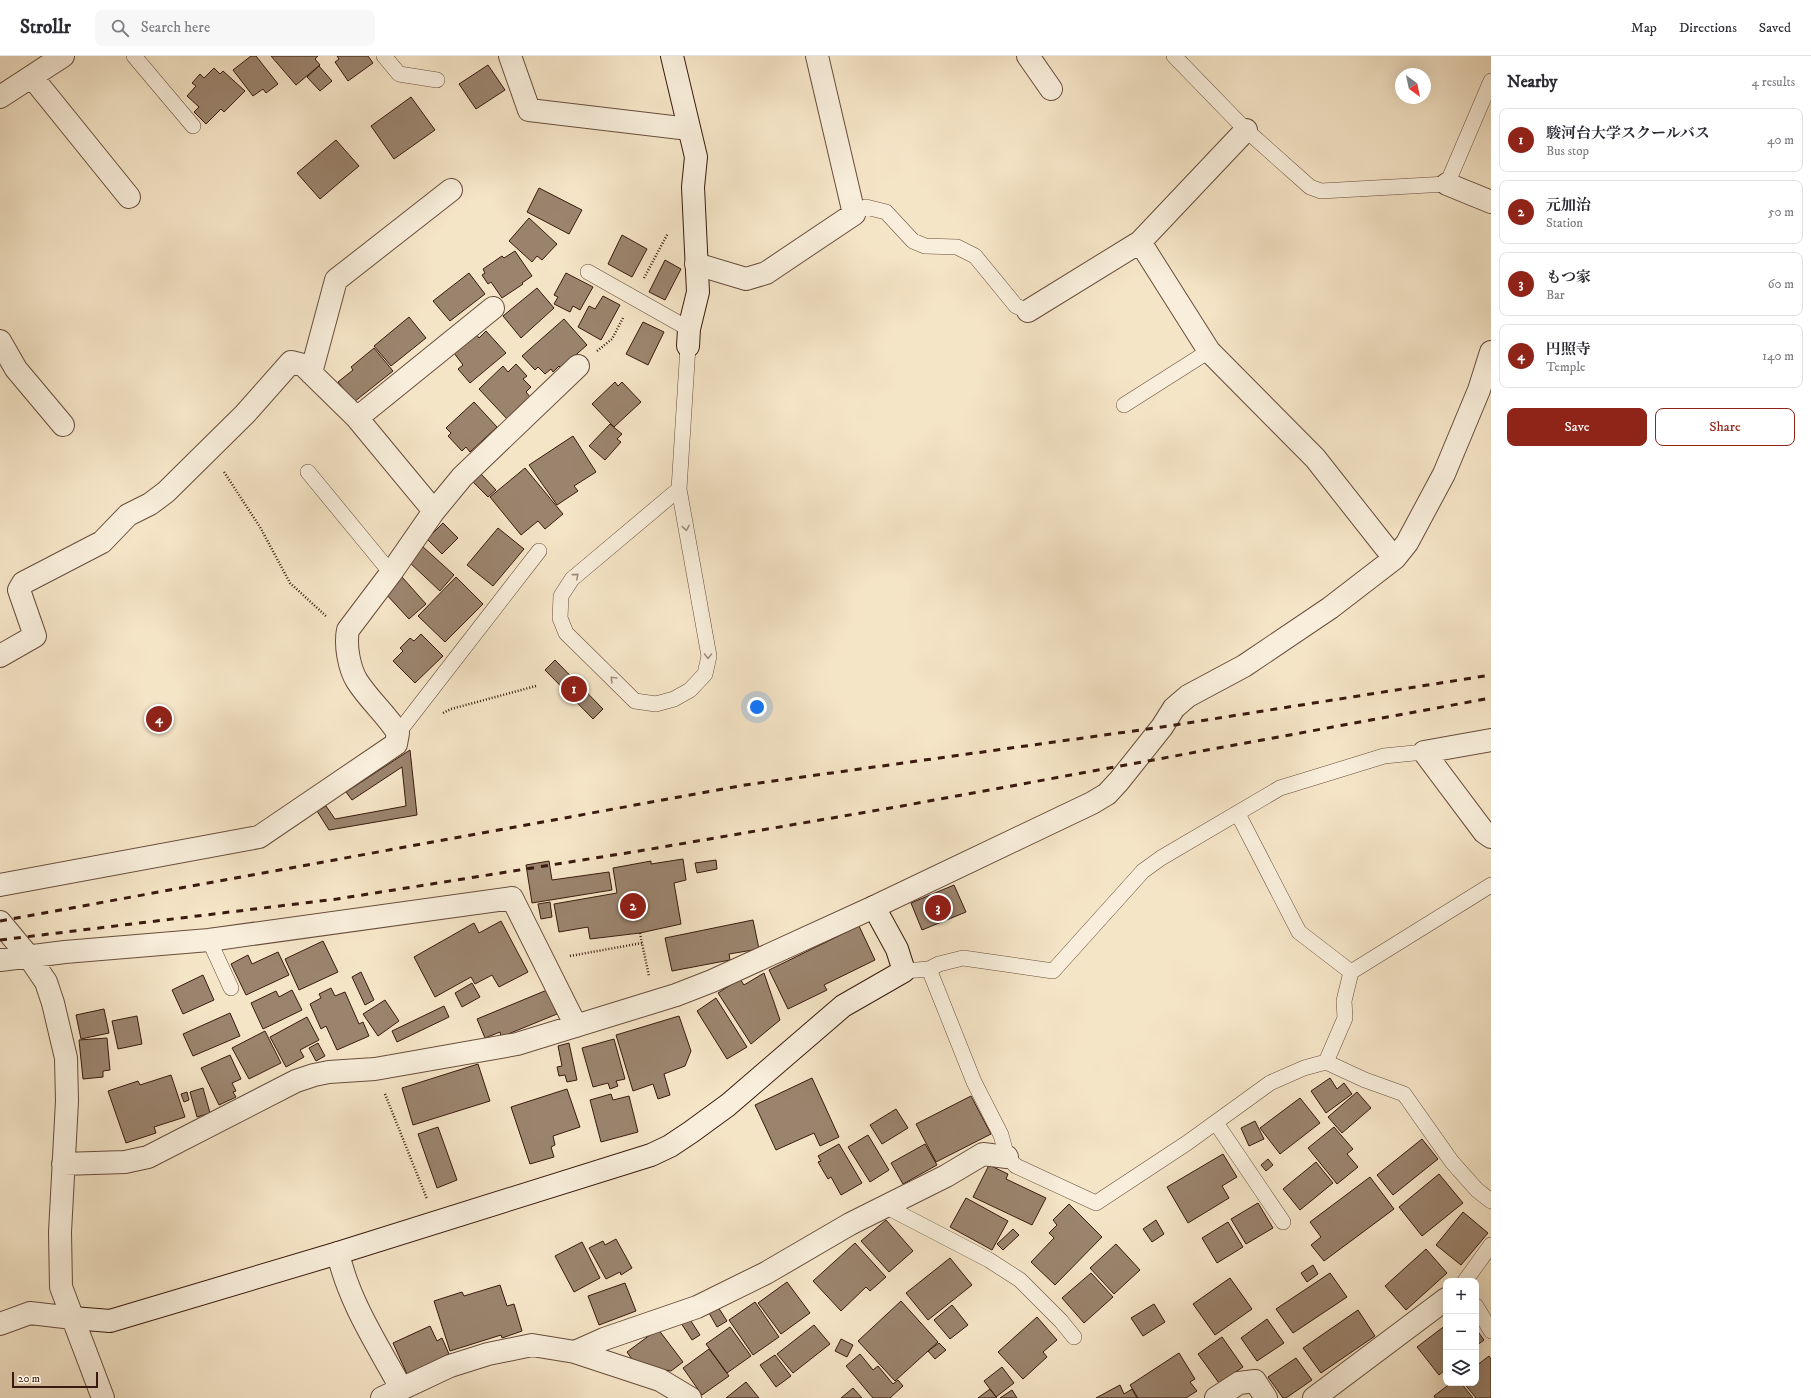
<!DOCTYPE html>
<meta charset="utf-8">
<style>
body{margin:0;font-family:"IM FELL DW Pica","Noto Serif JP",serif;background:#f7f7f7;color:#2b2b33}
.controls{position:absolute;right:12px;bottom:12px;display:grid;overflow:hidden;border-radius:8px;box-shadow:0 4px 16px #0002}
.controls button{width:36px;height:36px;display:grid;place-items:center;padding:0;border:0;border-bottom:1px solid #e1e1e2;background:#fff;color:#2b2b33;font:20px sans-serif}
.compass{position:absolute;left:1395px;top:12px;width:36px;height:36px;border-radius:50%;background:#fff;box-shadow:0 4px 16px #0002;rotate:147deg}
.scale{position:absolute;left:12px;bottom:10px;width:86px;box-sizing:border-box;padding-left:4px;border:2px solid #391a0e;border-top:0;font-size:11px;line-height:14px;white-space:nowrap;color:#391a0e;-webkit-text-stroke:3px #f8eedb;paint-order:stroke}
.you{position:absolute;left:757px;top:651px;width:14px;height:14px;margin:-10px;border:3px solid #fff;border-radius:50%;background:#1a73e8;box-shadow:0 0 0 6px #1a73e833}
.badge{display:grid;place-items:center;width:26px;height:26px;border-radius:50%;background:#8f2418;color:#fff;font-size:13px;font-weight:700}
.pin{position:absolute;translate:-50% -50%;border:2px solid #fff;box-shadow:0 1px 4px #0006}
.list{margin:0;padding:0;list-style:none}
h2{display:flex;justify-content:space-between;align-items:center;height:52px;margin:0;padding:0 16px;font-size:17px}
h2 small{font-size:13px;font-weight:400;color:#7c7c81}
.list li{display:grid;grid-template-columns:26px 1fr auto;gap:12px;align-items:center;box-sizing:border-box;height:64px;margin:0 8px 8px;padding:0 8px;border:1px solid #e1e1e2;border-radius:8px}
.list b{display:block;font-size:15px;white-space:nowrap}
.list p{margin:0;font-size:13px;white-space:nowrap;color:#7c7c81}
.list em{font-size:13px;font-style:normal;color:#7c7c81}
.actions{display:flex;gap:8px;padding:12px 16px}
.actions a{flex:1;padding:9px 0;border:1px solid #8f2418;border-radius:8px;text-align:center;font-size:14px;color:#8f2418}
.actions .main{background:#8f2418;color:#fff}
.icon{flex:none;width:22px;height:22px;fill:none;stroke:currentColor;stroke-width:2;stroke-linecap:round;stroke-linejoin:round}
.map{position:relative;flex:none;width:1491px;height:1342px;overflow:hidden}
header{display:flex;align-items:center;gap:24px;box-sizing:border-box;height:56px;padding:0 20px;background:#fff;border-bottom:1px solid #e1e1e2}
header strong{font-size:19px}
nav{display:flex;gap:22px;margin-inline-start:auto;font-size:14px}
.search{width:280px;height:36px;background:#f7f7f7;display:flex;align-items:center;gap:10px;box-sizing:border-box;padding:0 14px;border-radius:8px;color:#7c7c81;font-size:15px}
main{display:flex}
aside{flex:1;background:#fff}
.map>svg:first-child{display:block}
.building{fill:#9b846e;stroke:#391a0e}
.lines{fill:none;stroke-linecap:round;stroke-linejoin:round}
.lane-casing{stroke:#684d3c;stroke-width:16}
.street-casing{stroke:#684d3c;stroke-width:24}
.secondary-casing{stroke:#391a0e;stroke-width:24}
.path{stroke:#391a0e;stroke-width:2.5;stroke-dasharray:1 2;stroke-linecap:butt}
.lane{stroke:#f8eedb;stroke-width:15}
.street{stroke:#f8eedb;stroke-width:22}
.secondary{stroke:#f8eedb;stroke-width:22}
.rail{stroke:#391a0e;stroke-width:3;stroke-dasharray:7 7;stroke-linecap:butt}
.oneway{stroke:#a28f7f}
</style>
<header>
<strong>Strollr</strong>
<div class="search"><svg class="icon" aria-label="search" viewBox="0 0 24 24"><circle cx="10" cy="10" r="6"/><path d="M15 15l6 6"/></svg>Search here</div>
<nav><a>Map</a><a>Directions</a><a>Saved</a></nav>
</header>
<main>
<div class="map">
<svg width="1491" height="1342" viewBox="0 0 1491 1342">
<rect width="100%" height="100%" fill="#f5e5c7"/>
<filter id="stains"><feTurbulence type="fractalNoise" baseFrequency=".005" numOctaves="4"/><feColorMatrix values="0 0 0 0 .2 0 0 0 0 .09 0 0 0 0 .02 0 0 0 .5 -.17"/></filter>
<radialGradient id="worn" r=".72"><stop offset=".6" stop-color="#630" stop-opacity="0"/><stop offset="1" stop-color="#630" stop-opacity=".3"/></radialGradient>
<!-- building -->
<path class="building" d="M251 0H256L278 28 266 37 263 33 253 40 233 14Z
M271 0H318L315 3 320 9 296 29Z
M337 0H368L373 7 348 25 335 6 339 3Z
M488 9 505 34 476 53 459 28Z
M319 10 332 25 320 35 307 21Z
M214 12 220 18 223 15 245 35 224 56 221 53 206 68 194 56 199 51 187 40 196 30 192 27 200 18 204 22Z
M411 41 435 74 394 103 371 70Z
M336 84 359 110 320 143 297 117Z
M539 132 582 154 569 178 527 156Z
M529 162 557 188 542 204 537 200 532 206 509 185Z
M622 179 647 193 632 221 608 208Z
M515 195 532 220 522 227 523 228 502 242 491 226 488 228 482 219 485 217 483 213 502 200 504 202Z
M665 204 681 213 665 244 649 236Z
M469 217 485 238 450 265 433 245Z
M566 217 593 231 580 254 573 250 570 256 554 248 558 241 554 239Z
M537 232 554 252 521 282 503 260Z
M603 240 620 249 601 284 578 271 589 250 595 253Z
M409 261 426 282 391 310 374 290Z
M564 263 587 289 561 312 559 310 553 316 551 313 545 318 538 311 535 314 522 300Z
M643 266 664 276 648 309 626 298Z
M486 275 506 297 470 327 458 313 463 309 454 297 476 278 479 282Z
M374 292 393 315 354 346 338 326 353 314 351 311Z
M516 308 527 320 523 323 531 331 526 336 531 342 508 364 479 333 503 310 508 316Z
M615 326 618 330 622 326 641 346 614 371 592 348Z
M474 346 497 371 470 396 466 391 462 395 448 380 451 377 446 372Z
M610 368 622 378 617 383 621 386 605 404 589 390Z
M573 380 596 416 574 430 578 435 557 449 529 409Z
M525 412 563 458 545 473 538 465 521 479 490 441Z
M481 418 496 434 488 441 473 426Z
M443 467 458 482 442 498 427 483Z
M498 472 524 493 493 530 467 509Z
M422 490 454 519 440 535 408 505Z
M402 521 426 548 409 563 385 537Z
M456 521 483 548 445 586 418 560Z
M421 578 443 600 415 627 393 605 403 595 400 592 410 582 414 585Z
M555 604 603 653 593 663 545 614Z
M410 694 417 759 329 774 317 755 326 750 335 763 406 750 402 711 352 744 346 736Z
M683 803 686 824 674 827 681 868 640 877 590 883 588 871 559 876 554 848 617 837 613 812 651 805V808Z
M716 804 717 813 697 817 695 807Z
M549 805 552 824 609 816 612 834 532 847 526 809Z
M954 829 966 856 922 874 911 847Z
M550 846 552 861 541 863 538 848Z
M753 864 759 893 729 898 730 904 672 915 665 882Z
M501 865 528 916 499 931 492 919 475 928 471 921 435 941 414 901 474 867 479 877Z
M859 870 875 904 824 929 827 934 788 953 769 914Z
M323 885 338 916 299 934 285 903Z
M278 896 289 919 246 939 231 908 248 899 252 908Z
M361 916 374 944 365 949 352 921Z
M764 917 780 964 751 988 718 937 740 923 744 929Z
M203 919 214 944 183 958 172 934Z
M472 927 480 941 462 951 455 937Z
M331 932 335 940 345 936 359 968 363 966 369 980 337 994 326 970 321 973 310 948 321 942 319 938Z
M292 934 302 954 263 973 251 947 276 935 279 941Z
M547 934 557 958 501 981 500 976 485 982 477 963Z
M716 942 747 991 727 1003 697 955Z
M385 944 399 965 378 980 363 958Z
M444 950 449 961 397 986 392 975Z
M104 953 109 977 81 983 76 959Z
M230 957 240 980 193 1000 183 978Z
M137 960 142 988 118 993 112 965Z
M679 960 691 995 685 1010 664 1018 670 1039 658 1043 653 1028 633 1035 616 979Z
M307 961 319 984 300 994 304 1001 286 1011 270 981Z
M265 975 281 1007 249 1023 232 992Z
M107 982 110 1014 103 1015V1021L83 1023 79 984Z
M614 983 625 1023 616 1025 618 1030 610 1033 608 1027 593 1031 582 992Z
M318 987 325 1000 316 1005 309 992Z
M569 987 577 1024 567 1026 565 1019 559 1020 557 1011 562 1010 558 990Z
M230 999 241 1023 232 1027 236 1035 233 1036 236 1041 219 1049 201 1012Z
M478 1008 490 1045 413 1069 402 1032Z
M171 1019 185 1061 154 1071 156 1077 126 1087 108 1035 138 1025 140 1029Z
M812 1022 839 1081 820 1090 814 1077 776 1094 755 1049Z
M1330 1022 1337 1033 1344 1027 1352 1038 1326 1057 1311 1035Z
M203 1032 210 1057 197 1061 190 1036Z
M567 1033 580 1071 553 1080 555 1089 551 1091 554 1101 530 1108 511 1051Z
M187 1036 189 1044 184 1046 181 1038Z
M1357 1036 1371 1052 1342 1077 1328 1061Z
M611 1038 613 1044 629 1040 638 1076 601 1086 590 1044Z
M971 1040 991 1078 936 1106 916 1068Z
M1300 1042 1320 1067 1280 1098 1260 1072Z
M896 1053 908 1072 882 1088 870 1069Z
M1255 1065 1264 1083 1249 1090 1241 1072Z
M438 1071 457 1124 437 1132 418 1078Z
M1334 1071 1353 1093 1347 1098 1358 1111 1337 1128 1308 1092Z
M868 1079 889 1114 870 1126 848 1091Z
M1422 1083 1438 1103 1393 1139 1377 1119Z
M839 1088 862 1127 841 1139 831 1121 828 1123 818 1106 821 1105 818 1100Z
M925 1088 937 1109 903 1128 891 1107Z
M1223 1098 1237 1121 1222 1130 1229 1142 1188 1167 1167 1131Z
M1268 1103 1273 1109 1266 1115 1261 1109Z
M1316 1106 1333 1127 1300 1154 1283 1133Z
M989 1109 1008 1118 1006 1123 1046 1142 1032 1169 973 1141Z
M1439 1118 1463 1147 1422 1180 1399 1151Z
M1370 1121 1394 1153 1324 1205 1311 1189 1321 1181 1310 1166Z
M966 1142 1008 1165 992 1194 950 1171Z
M1258 1147 1273 1172 1246 1188 1231 1163Z
M1069 1148 1102 1181 1055 1229 1031 1206 1054 1182 1049 1177 1057 1169 1053 1164Z
M1463 1156 1488 1177 1461 1209 1436 1189Z
M886 1164 913 1195 889 1216 861 1185Z
M1156 1164 1164 1178 1152 1186 1143 1173Z
M1228 1166 1243 1191 1217 1207 1202 1182Z
M1013 1173 1019 1179 1003 1194 997 1188Z
M616 1183 632 1212 621 1219 620 1216 606 1223 589 1192 603 1185 605 1189Z
M582 1186 600 1222 574 1236 555 1200Z
M855 1187 886 1221 870 1235 866 1231 841 1255 813 1225Z
M1116 1188 1140 1214 1114 1238 1090 1212Z
M1426 1193 1447 1217 1406 1254 1385 1230Z
M950 1202 972 1229 928 1264 906 1237Z
M1313 1209 1318 1218 1307 1226 1301 1217Z
M1091 1217 1113 1241 1084 1267 1062 1242Z
M1330 1217 1347 1241 1293 1277 1276 1253Z
M1230 1222 1252 1253 1215 1279 1193 1248Z
M787 1226 810 1257 781 1278 758 1247Z
M625 1227 636 1255 599 1269 588 1240Z
M500 1229 507 1250 514 1248 522 1275 502 1282 501 1279 450 1295 434 1245 462 1236 464 1240Z
M901 1245 938 1286 895 1325 858 1285Z
M755 1246 779 1281 753 1299 729 1264Z
M1154 1248 1165 1266 1143 1280 1131 1262Z
M952 1249 968 1269 950 1283 934 1264Z
M718 1251 727 1265 717 1271 709 1257Z
M1358 1254 1375 1280 1321 1317 1303 1292Z
M1037 1261 1057 1284 1043 1296 1047 1301 1023 1323 998 1296Z
M689 1262 700 1279 692 1284 681 1267Z
M1267 1263 1284 1287 1257 1305 1241 1282Z
M814 1269 830 1288 793 1317 777 1298Z
M1446 1269V1313L1439 1319 1417 1291Z
M430 1270 437 1285 442 1282 449 1298 407 1318 393 1287Z
M730 1271 751 1300 727 1317 706 1288Z
M658 1273 683 1306 671 1315 636 1309 627 1296Z
M1476 1273 1484 1284 1476 1290Z
M1222 1281 1243 1311 1219 1327 1198 1298Z
M841 1283 853 1289 847 1301 835 1295Z
M939 1287 946 1294 935 1303 928 1295Z
M709 1293 729 1320 702 1339 683 1312Z
M1179 1297 1195 1323 1190 1326 1197 1335 1186 1342H1138L1130 1329Z
M860 1298 873 1314 878 1310 893 1328 898 1324 903 1330 890 1342H873L846 1310Z
M775 1299 791 1320 776 1331 760 1309Z
M1489 1300 1491 1303V1342H1476L1464 1327H1476V1310Z
M1296 1302 1312 1324 1286 1342H1283L1268 1321Z
M1002 1311 1014 1327 996 1341 984 1325Z
M746 1326 759 1342H726Z
M1451 1327H1461L1473 1342H1435L1434 1340Z
M1120 1329 1124 1338 1132 1333 1137 1342H1096Z
M853 1332 862 1342H841Z
M990 1333 997 1342H978Z
M1012 1334 1017 1342H1000Z"/>
<g class="lines">
<defs>
<path id="lane" d="M134 0 193 70
M384 0 399 18 437 24
M1174 0 1246 74 1310 131 1321 135 1447 128 1491 25
M854 158 866 151 886 156 913 185 925 190 957 191 975 200 1016 250 1028 255
M588 216 689 273
M1124 349 1209 295
M308 416 391 517
M679 433 572 523 561 540 560 562 566 577 635 645 656 648 674 643 690 634 705 618 709 600 679 433 688 290
M398 677 539 495
M1238 758 1299 876 1351 916
M209 884 231 932
M929 913 974 1026 1001 1079 1007 1101 1016 1110 1096 1147 1187 1087 1270 1027 1304 1012 1326 1006 1365 1024 1404 1038 1452 1106 1477 1134 1491 1145
M904 915 929 913 939 908 963 902 1053 915 1143 815 1161 802 1280 732 1384 700 1424 696
M1326 1006 1345 962 1344 945 1351 916 1491 829
M1216 1067 1283 1166
M887 1151 989 1204 1020 1224 1061 1265 1074 1281
M1465 1225 1491 1189
M1476 1250 1491 1275"/>
<path id="street" d="M510 0 529 54 689 73
M1028 0 1051 33
M32 21 129 141
M0 41 63 0
M1447 128 1491 146
M1140 186 1209 295 1315 402 1386 492 1395 502
M696 208 746 223 766 217 854 158 817 0
M1028 255 1140 186 1246 74
M0 285 16 313 63 369
M311 317 336 224 451 134
M434 455 357 362 493 252
M0 600 35 580 19 534 23 527 102 486 128 459 150 448 166 436 245 358 291 306 303 309 357 362
M1491 684 1424 696 1484 776 1491 781
M0 829 259 781 396 688 398 677C386 658 369 644 357 625 349 612 345 589 348 574L391 517 434 455 462 421 578 310
M0 866 29 901 46 926 53 947 66 1002 67 1045 60 1176 61 1231 103 1342
M0 904 65 896 209 884 512 842 576 970
M63 1108 125 1106 148 1101 296 1025 314 1019 329 1016 375 1013 517 988 676 939 712 925 874 851 1092 747 1107 738 1119 725 1162 671 1174 652 1188 640 1244 610 1330 552 1395 502 1407 487 1444 418 1479 334 1491 296
M338 1197C349 1246 377 1288 401 1332
M0 1268 30 1257 73 1262
M575 1296 660 1324 690 1342
M382 1342 450 1310 488 1298 532 1289 575 1296 604 1283 697 1251 766 1217 850 1168 946 1120 983 1098 1007 1101
M1216 1342 1239 1327 1255 1325 1266 1342
M1314 1342 1446 1243"/>
<path id="secondary" d="M672 0 696 101 693 131 698 236 689 273 688 290
M73 1262 110 1265 338 1197 651 1099 670 1090 691 1076 728 1049 843 950 904 915 897 893 874 851"/>
</defs>
<!-- lane casing -->
<use href="#lane" class="lane-casing"/>
<!-- street casing -->
<use href="#street" class="street-casing"/>
<!-- secondary casing -->
<use href="#secondary" class="secondary-casing"/>
<!-- path -->
<path class="path" d="M644 222 668 177
M597 295 612 283 623 262
M224 416 260 471 290 527 327 561
M443 657 451 653 536 630
M640 877 642 887
M570 900 642 887 649 920
M385 1038 427 1143"/>
<!-- lane -->
<use href="#lane" class="lane"/>
<!-- street -->
<use href="#street" class="street"/>
<!-- secondary -->
<use href="#secondary" class="secondary"/>
<!-- rail -->
<path class="rail" d="M0 865 745 729 1162 671 1491 619
M0 884 337 843 639 795 902 750 1491 642"/>
</g>
<!-- one-way arrows -->
<defs><path id="oneway-chevron" d="M-2-3.5L2.5 0L-2 3.5" fill="none" stroke-width="1.6" stroke-linecap="round" stroke-linejoin="round"/></defs>
<g class="oneway">
<use href="#oneway-chevron" transform="translate(686 472) rotate(80)"/>
<use href="#oneway-chevron" transform="translate(576 520) rotate(-41)"/>
<use href="#oneway-chevron" transform="translate(708 600) rotate(91)"/>
<use href="#oneway-chevron" transform="translate(613 623) rotate(-135)"/>
</g>
<rect width="100%" height="100%" filter="url(#stains)"/>
<rect width="100%" height="100%" fill="url(#worn)"/>
</svg>
<div class="controls">
<button>+</button>
<button>−</button>
<button><svg class="icon" aria-label="layers" viewBox="0 0 24 24"><path d="M12 4l9 5-9 5-9-5zM3 14l9 5 9-5"/></svg></button>
</div>
<svg class="compass" viewBox="-18 -18 36 36"><path d="M0-13l5 13h-10z" fill="#e53935"/><path d="M0 13l5-13h-10z" fill="#7c7c81"/></svg>
<div class="scale">20 m</div>
<div class="you"></div>
<div class="pin badge" style="left:574px;top:633px">1</div>
<div class="pin badge" style="left:633px;top:850px">2</div>
<div class="pin badge" style="left:938px;top:852px">3</div>
<div class="pin badge" style="left:159px;top:663px">4</div>
</div>
<aside>
<h2>Nearby<small>4 results</small></h2>
<ul class="list">
<li><span class="badge">1</span><div><b>駿河台大学スクールバス</b><p>Bus stop</p></div><em>40 m</em></li>
<li><span class="badge">2</span><div><b>元加治</b><p>Station</p></div><em>50 m</em></li>
<li><span class="badge">3</span><div><b>もつ家</b><p>Bar</p></div><em>60 m</em></li>
<li><span class="badge">4</span><div><b>円照寺</b><p>Temple</p></div><em>140 m</em></li>
</ul>
<div class="actions"><a class="main">Save</a><a>Share</a></div>
</aside>
</main>
